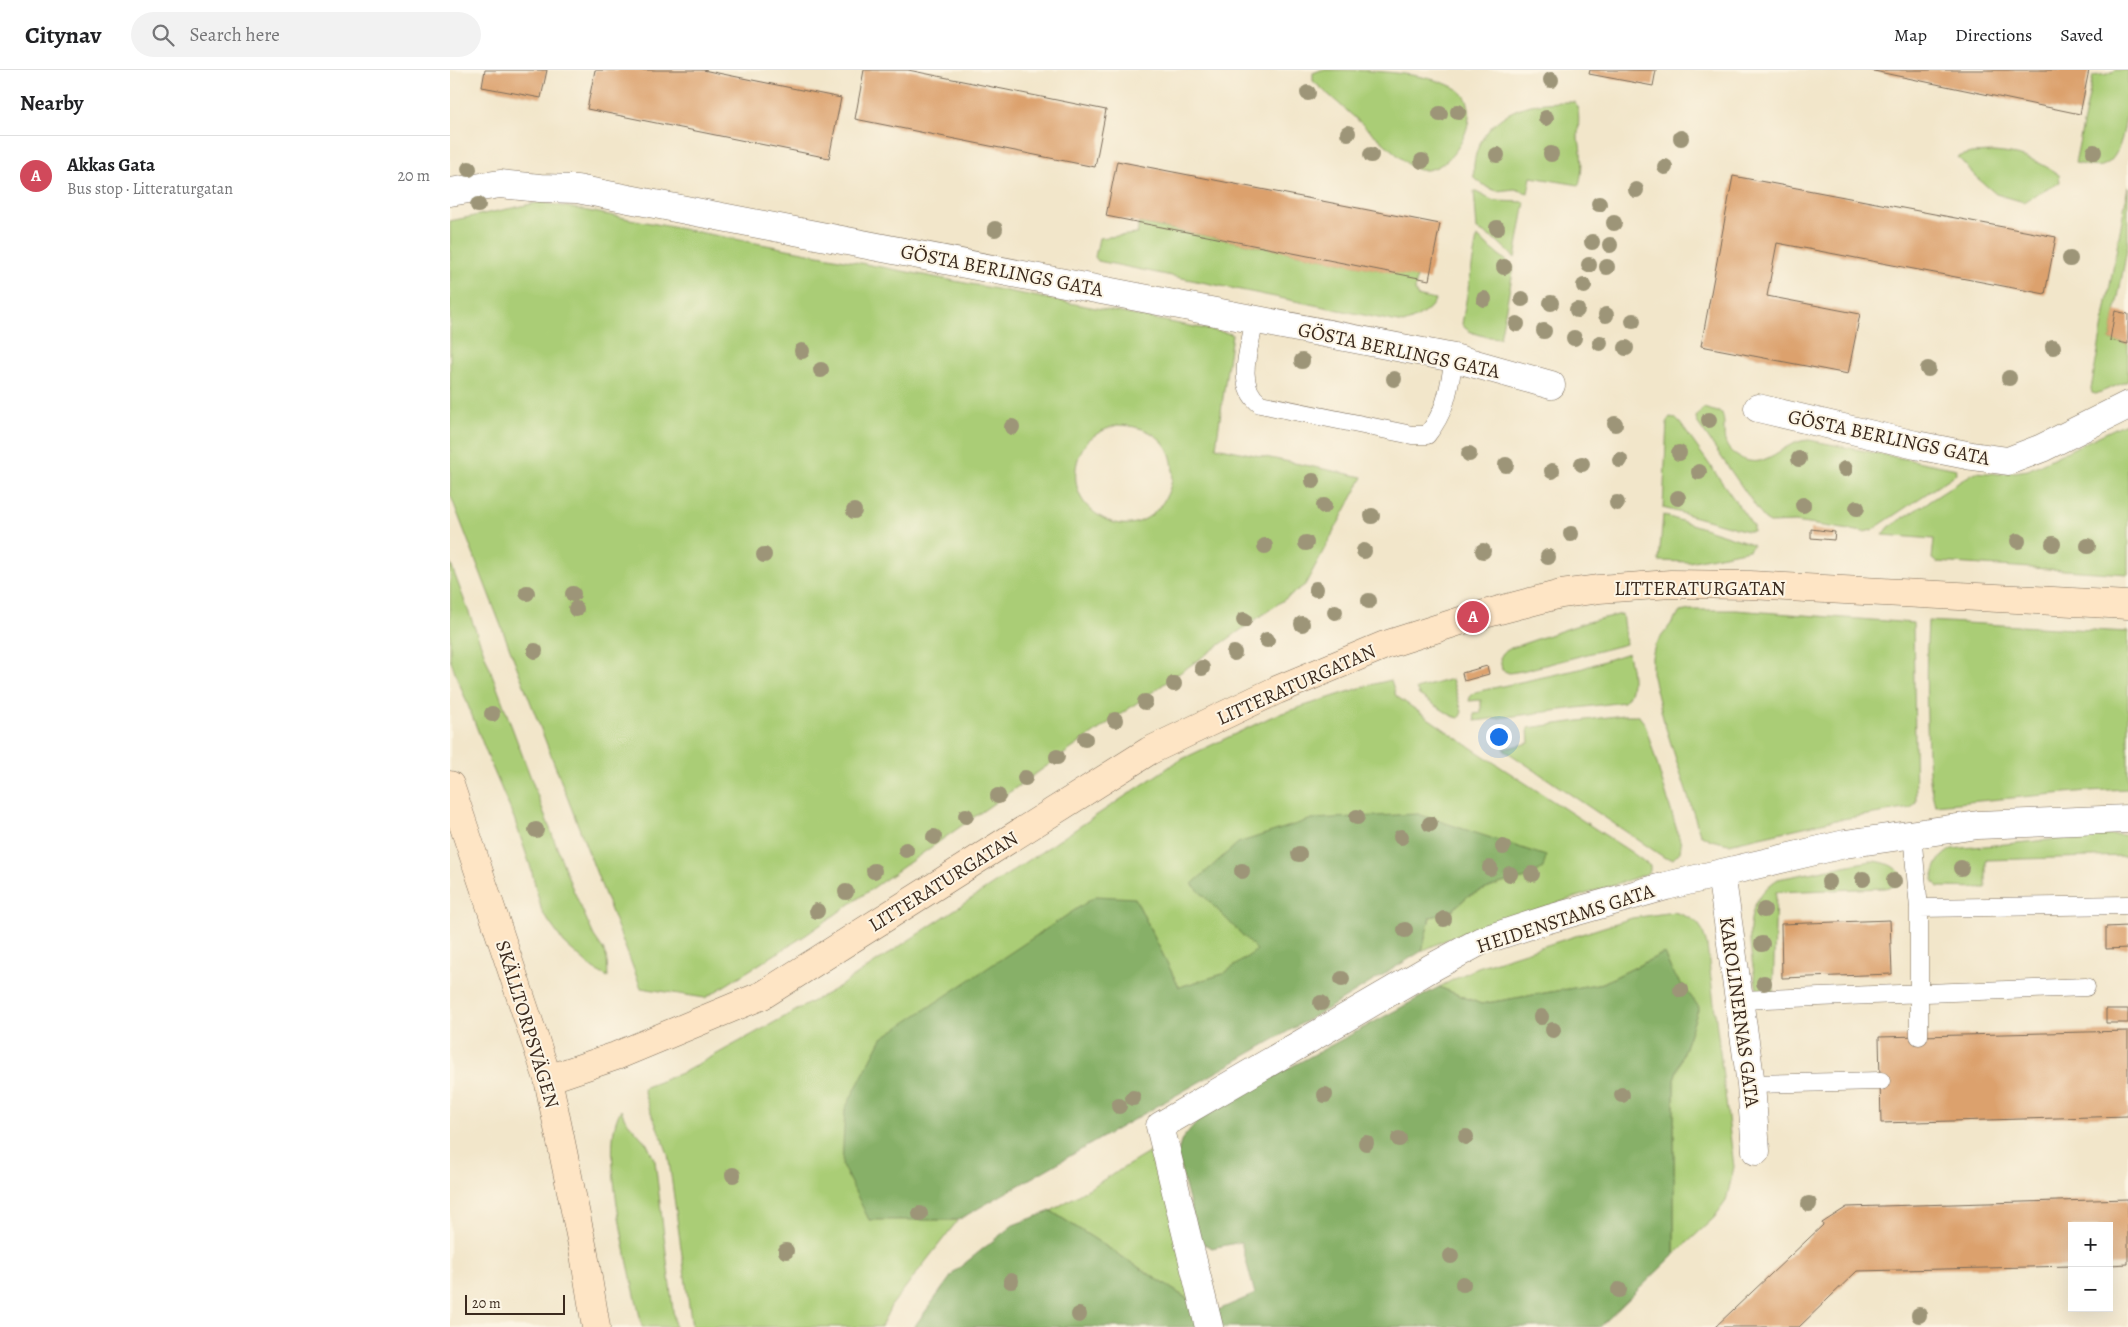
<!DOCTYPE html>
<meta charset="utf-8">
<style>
body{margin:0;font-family:Alegreya,serif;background:#f2f2f2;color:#202124}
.controls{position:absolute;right:15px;bottom:15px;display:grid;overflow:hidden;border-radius:0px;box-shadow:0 5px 20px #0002}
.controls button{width:45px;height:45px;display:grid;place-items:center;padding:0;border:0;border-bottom:1px solid #e0e0e0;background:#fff;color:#202124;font:25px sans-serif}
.scale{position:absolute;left:15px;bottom:12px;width:100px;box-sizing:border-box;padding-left:5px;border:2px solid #3b2a1e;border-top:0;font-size:14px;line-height:18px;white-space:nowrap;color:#3b2a1e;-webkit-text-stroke:4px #fcf5e5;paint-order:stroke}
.you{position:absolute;left:1048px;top:666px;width:18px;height:18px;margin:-12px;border:4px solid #fff;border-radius:50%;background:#1a73e8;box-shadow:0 0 0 8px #1a73e833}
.badge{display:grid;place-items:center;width:32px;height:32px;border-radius:50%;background:#d1495b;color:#fff;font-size:16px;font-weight:700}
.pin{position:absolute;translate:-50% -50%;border:2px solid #fff;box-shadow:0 1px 5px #0006}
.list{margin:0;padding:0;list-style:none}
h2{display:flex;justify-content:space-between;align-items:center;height:65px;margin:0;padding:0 20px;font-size:21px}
h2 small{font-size:16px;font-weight:400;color:#757577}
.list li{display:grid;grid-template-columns:32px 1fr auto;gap:15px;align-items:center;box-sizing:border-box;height:80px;padding:0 20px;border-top:1px solid #e0e0e0}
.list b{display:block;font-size:19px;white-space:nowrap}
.list p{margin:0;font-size:16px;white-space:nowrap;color:#757577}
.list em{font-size:16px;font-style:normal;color:#757577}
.icon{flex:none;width:28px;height:28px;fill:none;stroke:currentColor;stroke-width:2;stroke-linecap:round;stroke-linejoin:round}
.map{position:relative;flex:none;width:1678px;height:1257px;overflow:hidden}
header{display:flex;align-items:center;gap:30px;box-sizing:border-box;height:70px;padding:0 25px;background:#fff;border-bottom:1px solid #e0e0e0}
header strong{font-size:24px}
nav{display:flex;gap:28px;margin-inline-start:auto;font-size:18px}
.search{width:350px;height:45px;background:#f2f2f2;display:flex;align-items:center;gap:12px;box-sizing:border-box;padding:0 18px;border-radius:28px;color:#757577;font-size:19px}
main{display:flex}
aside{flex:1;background:#fff}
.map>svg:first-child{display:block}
.green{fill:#aacd76;stroke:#727c4a;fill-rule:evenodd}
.forest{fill:#87b067;stroke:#616d42}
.building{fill:#dca16d}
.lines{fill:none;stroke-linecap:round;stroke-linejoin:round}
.lane-casing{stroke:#7b6c5a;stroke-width:19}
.street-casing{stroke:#7b6c5a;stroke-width:29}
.secondary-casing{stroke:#7b6c5a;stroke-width:29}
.lane{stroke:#fff;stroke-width:18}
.street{stroke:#fff;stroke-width:28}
.secondary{stroke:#fee5c5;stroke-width:28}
.tree{fill:#9d9578}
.labels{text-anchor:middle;stroke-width:4;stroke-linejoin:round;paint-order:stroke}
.street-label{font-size:20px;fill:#3b2a1e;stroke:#fcf5e5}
</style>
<header>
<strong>Citynav</strong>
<div class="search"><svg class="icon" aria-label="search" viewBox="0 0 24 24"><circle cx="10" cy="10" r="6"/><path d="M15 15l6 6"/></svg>Search here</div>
<nav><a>Map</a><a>Directions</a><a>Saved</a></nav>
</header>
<main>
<aside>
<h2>Nearby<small></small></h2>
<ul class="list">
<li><span class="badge">A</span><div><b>Akkas Gata</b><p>Bus stop · Litteraturgatan</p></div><em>20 m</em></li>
</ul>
</aside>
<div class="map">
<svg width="1678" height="1257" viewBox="0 0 1678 1257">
<rect width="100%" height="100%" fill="#fcf5e5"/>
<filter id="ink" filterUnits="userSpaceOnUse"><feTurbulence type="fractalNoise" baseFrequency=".02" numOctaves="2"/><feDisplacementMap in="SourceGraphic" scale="10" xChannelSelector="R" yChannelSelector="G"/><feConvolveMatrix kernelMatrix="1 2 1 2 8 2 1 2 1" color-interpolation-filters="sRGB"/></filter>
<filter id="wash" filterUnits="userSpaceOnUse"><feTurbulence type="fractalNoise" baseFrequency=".0096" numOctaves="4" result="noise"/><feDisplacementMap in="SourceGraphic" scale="20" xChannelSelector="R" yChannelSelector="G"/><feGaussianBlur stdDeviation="1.12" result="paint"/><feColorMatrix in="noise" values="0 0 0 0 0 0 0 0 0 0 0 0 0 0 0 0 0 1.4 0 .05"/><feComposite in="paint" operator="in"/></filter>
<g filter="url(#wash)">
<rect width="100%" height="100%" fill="#f2e6ca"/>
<!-- green -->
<path class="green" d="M871 0C908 0 979 0 1010 21 1035 41 1005 104 970 100 967 100 963 97 960 96L863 11V3Z
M1666 0H1678C1678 24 1678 89 1652 96 1644 98 1633 94 1625 93L1643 6 1658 4Z
M1125 32C1131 43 1128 55 1128 68 1128 72 1130 71 1130 75 1132 89 1133 101 1129 115L1081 107 1078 123 1065 119 1047 121 1038 118 1024 108C1020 69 1050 39 1087 34 1099 32 1113 32 1125 32Z
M1543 82C1570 84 1586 89 1609 105L1610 112 1574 132 1546 124 1525 106 1508 87 1521 83Z
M1678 117V174L1660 270 1678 274V311L1646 324 1642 323 1641 319Z
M1024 121 1044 131 1075 132 1065 188 1047 171 1027 159Z
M91 132 782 264 766 377 913 407 855 515 356 865 255 928 191 918 0 424V151ZM667 355C772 357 709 502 639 438 621 421 622 390 637 372 645 363 656 359 667 355Z
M689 153 967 207 965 220 967 226 985 230C981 241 964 250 953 253L648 191 645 187 649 168 687 164Z
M1027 167 1064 197 1050 268C1038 267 1018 265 1012 254Z
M1253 338 1272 343C1276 354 1272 364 1276 374 1282 387 1300 395 1313 390 1330 384 1339 371 1359 370L1507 399 1506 404 1422 460 1414 462 1345 452 1320 453 1315 450 1247 352 1246 347Z
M1220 347 1225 348 1230 353 1303 456V461H1297L1213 438 1217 351Z
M1678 352V504L1486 492 1482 489 1484 469 1433 465 1439 457 1525 402 1550 404 1578 400Z
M1213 445 1300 473 1303 475 1299 480 1239 492 1209 491Z
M0 492 121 815 144 866 153 879 157 889 158 907 143 899 114 873 92 842 80 795 64 748 40 692 0 589Z
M1241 540H1285L1463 553 1466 732 1461 738 1380 751 1279 774 1261 770 1250 764 1214 652 1202 603V587L1205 575 1230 542Z
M1172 544 1176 574 1072 601 1059 603 1052 600 1050 588 1053 583 1061 578 1137 552Z
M1478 551 1678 562V719L1637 721 1485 735C1477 708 1478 679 1477 651 1476 618 1476 585 1478 551Z
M1178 583C1181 599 1187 619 1174 632L1025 651 1024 644 1031 643V630L1019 631 1020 627 1025 622 1130 599Z
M1002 609 1012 642 1009 648 1002 646 969 625 966 619Z
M941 610 946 626 1017 675 1181 782 1200 796V801L1194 805 1000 868 972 881 980 847 999 843 1018 826 1052 813 1077 808 742 814 808 880 773 904 729 917 685 828 419 1149 508 1150 441 1236 431 1257H242L218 1084C210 1061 199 1043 193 1018L234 1002 387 918 728 691 823 646 916 616Z
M1173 645H1188L1195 654 1231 774 1230 782 1223 789 1215 788 1053 679 1079 673 1078 658Z
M1652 765H1678V786L1536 790V818L1488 817 1483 810C1484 796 1489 786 1502 779Z
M1420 791C1432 791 1447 795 1452 807L1450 815 1435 818 1326 822 1323 927 1310 924 1307 921C1301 881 1287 835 1328 809Z
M1224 842C1248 850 1251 852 1257 876L1284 1097 1276 1131 1264 1148 1224 1185V1009L1249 937 1222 902 1214 883 1153 913 1031 934 989 917 1028 897 1182 848Z
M171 1040 175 1049 197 1074 205 1091 225 1257H192C183 1211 146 1078 171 1040Z
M707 1078 744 1233 601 1141Z"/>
<!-- forest -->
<path class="forest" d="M968 744 1096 786 1093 798 1077 808 1052 813 1018 826 999 843 980 847 972 881 884 935 508 1150H419L392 1095 395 1039 432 968 646 826 685 828 729 917 773 904 807 880 742 814 788 773 862 749Z
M1214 883 1222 902 1249 937 1224 1009V1185L1150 1257H769L766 1241 805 1224 791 1172 762 1178 750 1172 727 1085 732 1069 748 1050 800 1019 989 917 1031 934 1153 913Z
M601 1141 744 1233 749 1257H464L505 1201 563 1155Z"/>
<g id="blocks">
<!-- building -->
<path class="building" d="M35 0H97L91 28 32 17Z
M145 0H253L391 28 379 88 137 39Z
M414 0H458L656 40 645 97 405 49Z
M1140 0H1206L1203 16 1139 4Z
M1419 0H1639L1630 44Z
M667 91 990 154 979 210 656 146Z
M1283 106 1606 167 1595 224 1327 173 1317 226 1410 244 1398 304 1251 276Z
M1665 241 1678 244V274L1660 270Z
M1361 459 1385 462 1384 470 1361 468Z
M1037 596 1039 604 1014 611 1012 603Z
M1440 850 1442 904 1332 908 1331 854Z
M1678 856V878L1656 879V857Z
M1656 939H1678V953H1656Z
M1678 961V1046L1431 1053 1429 967Z
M1678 1129V1194L1659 1195V1156H1622V1196L1407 1201 1349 1257H1265L1357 1170 1373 1155 1372 1153 1397 1137Z"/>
</g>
</g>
<g filter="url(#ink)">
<use href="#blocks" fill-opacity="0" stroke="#7b6c5a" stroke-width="1"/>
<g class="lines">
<defs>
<path id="lane" d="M805 250C800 277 784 314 810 334L962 365H977C997 340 999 318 1004 288
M1462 764 1469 838
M1290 930 1636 917
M1469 966V838L1678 835
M1301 1014 1431 1011"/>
<path id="street" d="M0 122 50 114 90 118 127 119 1004 288 1101 315
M1308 338 1466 375 1522 386 1558 391 1592 378 1678 335
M1271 803 1301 1014 1306 1081
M759 1257 710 1056 981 898 1031 871 1099 849 1216 816 1395 774 1528 755 1678 749"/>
<path id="secondary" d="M0 715 98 1009 134 1184 146 1257
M98 1009 166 986 313 925 699 681 827 620 935 575 1023 547 1111 524 1149 519 1221 514 1300 515 1678 535"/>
</defs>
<!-- lane casing -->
<use href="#lane" class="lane-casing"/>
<!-- street casing -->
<use href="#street" class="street-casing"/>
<!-- secondary casing -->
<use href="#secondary" class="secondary-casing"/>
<!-- lane -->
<use href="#lane" class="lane"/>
<!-- street -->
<use href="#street" class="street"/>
<!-- secondary -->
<use href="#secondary" class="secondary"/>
</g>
<!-- trees -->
<g class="tree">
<circle cx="1101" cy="10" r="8"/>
<circle cx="858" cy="23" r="8"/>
<circle cx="1008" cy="42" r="8"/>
<circle cx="990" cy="44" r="8"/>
<circle cx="1096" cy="48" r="8"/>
<circle cx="898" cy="63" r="8"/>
<circle cx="1231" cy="68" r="8"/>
<circle cx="1644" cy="82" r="8"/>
<circle cx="1101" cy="84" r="8"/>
<circle cx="921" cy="85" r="8"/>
<circle cx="1047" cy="85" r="8"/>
<circle cx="972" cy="91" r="8"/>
<circle cx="1215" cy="97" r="8"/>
<circle cx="19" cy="99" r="8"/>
<circle cx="1186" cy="120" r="8"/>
<circle cx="1149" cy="134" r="8"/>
<circle cx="28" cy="135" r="8"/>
<circle cx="1164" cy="153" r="8"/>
<circle cx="1047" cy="158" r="8"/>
<circle cx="545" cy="159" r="8"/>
<circle cx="1142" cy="172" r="8"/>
<circle cx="1160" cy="175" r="8"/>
<circle cx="1620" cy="189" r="8"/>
<circle cx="1139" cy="195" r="8"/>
<circle cx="1054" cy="197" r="8"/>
<circle cx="1157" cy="197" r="8"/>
<circle cx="1134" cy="216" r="8"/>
<circle cx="1034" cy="229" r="8"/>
<circle cx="1072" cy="229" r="8"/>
<circle cx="1101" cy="233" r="8"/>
<circle cx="1127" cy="240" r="8"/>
<circle cx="1156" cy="245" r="8"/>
<circle cx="1183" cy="251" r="8"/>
<circle cx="1067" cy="254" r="8"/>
<circle cx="1094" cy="261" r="8"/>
<circle cx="1124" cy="268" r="8"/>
<circle cx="1150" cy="273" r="8"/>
<circle cx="1603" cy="277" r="8"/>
<circle cx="1176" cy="278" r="8"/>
<circle cx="352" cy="281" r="8"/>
<circle cx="852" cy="291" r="8"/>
<circle cx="1478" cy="299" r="8"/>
<circle cx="371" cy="300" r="8"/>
<circle cx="1559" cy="308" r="8"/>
<circle cx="944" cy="309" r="8"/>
<circle cx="1259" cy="350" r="8"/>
<circle cx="1165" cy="354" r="8"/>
<circle cx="562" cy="357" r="8"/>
<circle cx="1229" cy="383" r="8"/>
<circle cx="1019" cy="384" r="8"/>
<circle cx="1349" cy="389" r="8"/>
<circle cx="1170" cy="390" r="8"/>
<circle cx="1132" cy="394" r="8"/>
<circle cx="1056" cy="395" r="8"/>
<circle cx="1395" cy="399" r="8"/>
<circle cx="1102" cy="401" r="8"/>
<circle cx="1249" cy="402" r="8"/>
<circle cx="863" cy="411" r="8"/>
<circle cx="1228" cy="428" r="8"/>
<circle cx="1167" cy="433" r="8"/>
<circle cx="1353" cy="435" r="8"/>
<circle cx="874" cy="436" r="8"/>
<circle cx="1407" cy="438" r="8"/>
<circle cx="404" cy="441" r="8"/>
<circle cx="922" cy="446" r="8"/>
<circle cx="1121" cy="464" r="8"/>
<circle cx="1568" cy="471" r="8"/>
<circle cx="856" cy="473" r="8"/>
<circle cx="1603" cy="474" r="8"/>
<circle cx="815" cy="476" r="8"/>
<circle cx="1638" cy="476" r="8"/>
<circle cx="914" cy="481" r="8"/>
<circle cx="1033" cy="481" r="8"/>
<circle cx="314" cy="485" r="8"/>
<circle cx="1098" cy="487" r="8"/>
<circle cx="866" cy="519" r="8"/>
<circle cx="77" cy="523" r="8"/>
<circle cx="123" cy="524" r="8"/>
<circle cx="919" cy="531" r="8"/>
<circle cx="126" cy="539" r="8"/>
<circle cx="885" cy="542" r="8"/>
<circle cx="794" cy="550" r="8"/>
<circle cx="852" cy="554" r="8"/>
<circle cx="817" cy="570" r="8"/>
<circle cx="85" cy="581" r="8"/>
<circle cx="784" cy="583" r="8"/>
<circle cx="752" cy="598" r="8"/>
<circle cx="724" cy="614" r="8"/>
<circle cx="695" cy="632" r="8"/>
<circle cx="42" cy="644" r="8"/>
<circle cx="665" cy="650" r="8"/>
<circle cx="635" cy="669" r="8"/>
<circle cx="607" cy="687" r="8"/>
<circle cx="575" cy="708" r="8"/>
<circle cx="548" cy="726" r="8"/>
<circle cx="516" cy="746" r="8"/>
<circle cx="907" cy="747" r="8"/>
<circle cx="980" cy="754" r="8"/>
<circle cx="86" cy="760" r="8"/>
<circle cx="484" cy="767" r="8"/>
<circle cx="951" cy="767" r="8"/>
<circle cx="1053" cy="777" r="8"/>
<circle cx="456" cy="780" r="8"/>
<circle cx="849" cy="784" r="8"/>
<circle cx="1040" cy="798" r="8"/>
<circle cx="1511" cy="798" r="8"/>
<circle cx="424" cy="801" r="8"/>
<circle cx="792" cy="801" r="8"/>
<circle cx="1060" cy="804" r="8"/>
<circle cx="1082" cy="804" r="8"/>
<circle cx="1413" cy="809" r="8"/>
<circle cx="1444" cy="811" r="8"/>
<circle cx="1379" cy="812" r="8"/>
<circle cx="396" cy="822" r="8"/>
<circle cx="1314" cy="840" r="8"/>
<circle cx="367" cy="841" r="8"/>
<circle cx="994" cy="849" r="8"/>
<circle cx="955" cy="860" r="8"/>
<circle cx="1312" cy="874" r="8"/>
<circle cx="892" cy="909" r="8"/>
<circle cx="1314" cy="913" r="8"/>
<circle cx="1231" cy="920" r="8"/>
<circle cx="871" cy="933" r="8"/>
<circle cx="1091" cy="947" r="8"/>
<circle cx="1103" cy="960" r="8"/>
<circle cx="875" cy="1025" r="8"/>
<circle cx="1172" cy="1025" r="8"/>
<circle cx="683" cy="1028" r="8"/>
<circle cx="669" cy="1036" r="8"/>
<circle cx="1016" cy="1067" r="8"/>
<circle cx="949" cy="1069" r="8"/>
<circle cx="916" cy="1073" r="8"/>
<circle cx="283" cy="1105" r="8"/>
<circle cx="1359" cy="1134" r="8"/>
<circle cx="470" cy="1144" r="8"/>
<circle cx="336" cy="1181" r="8"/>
<circle cx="1001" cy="1186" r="8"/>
<circle cx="561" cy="1211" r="8"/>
<circle cx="1013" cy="1214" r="8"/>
<circle cx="1169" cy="1220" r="8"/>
<circle cx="629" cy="1245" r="8"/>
<circle cx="1469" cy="1245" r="8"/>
</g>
</g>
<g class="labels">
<!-- street labels -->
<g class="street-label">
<text transform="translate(552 200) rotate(11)" y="7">GÖSTA BERLINGS GATA</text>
<text transform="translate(949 280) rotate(12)" y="7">GÖSTA BERLINGS GATA</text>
<text transform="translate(1439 367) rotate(12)" y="7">GÖSTA BERLINGS GATA</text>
<text x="1250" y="525">LITTERATURGATAN</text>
<text transform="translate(846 614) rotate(-24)" y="7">LITTERATURGATAN</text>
<text transform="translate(493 811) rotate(-32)" y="7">LITTERATURGATAN</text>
<text transform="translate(1115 848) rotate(-18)" y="7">HEIDENSTAMS GATA</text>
<text transform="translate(1290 942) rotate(82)" y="7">KAROLINERNAS GATA</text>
<text transform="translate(78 954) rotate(73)" y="7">SKÄLLTORPSVÄGEN</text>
</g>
</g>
</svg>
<div class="controls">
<button>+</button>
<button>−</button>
</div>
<div class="scale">20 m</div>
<div class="you"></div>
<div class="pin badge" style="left:1023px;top:547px">A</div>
</div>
</main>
